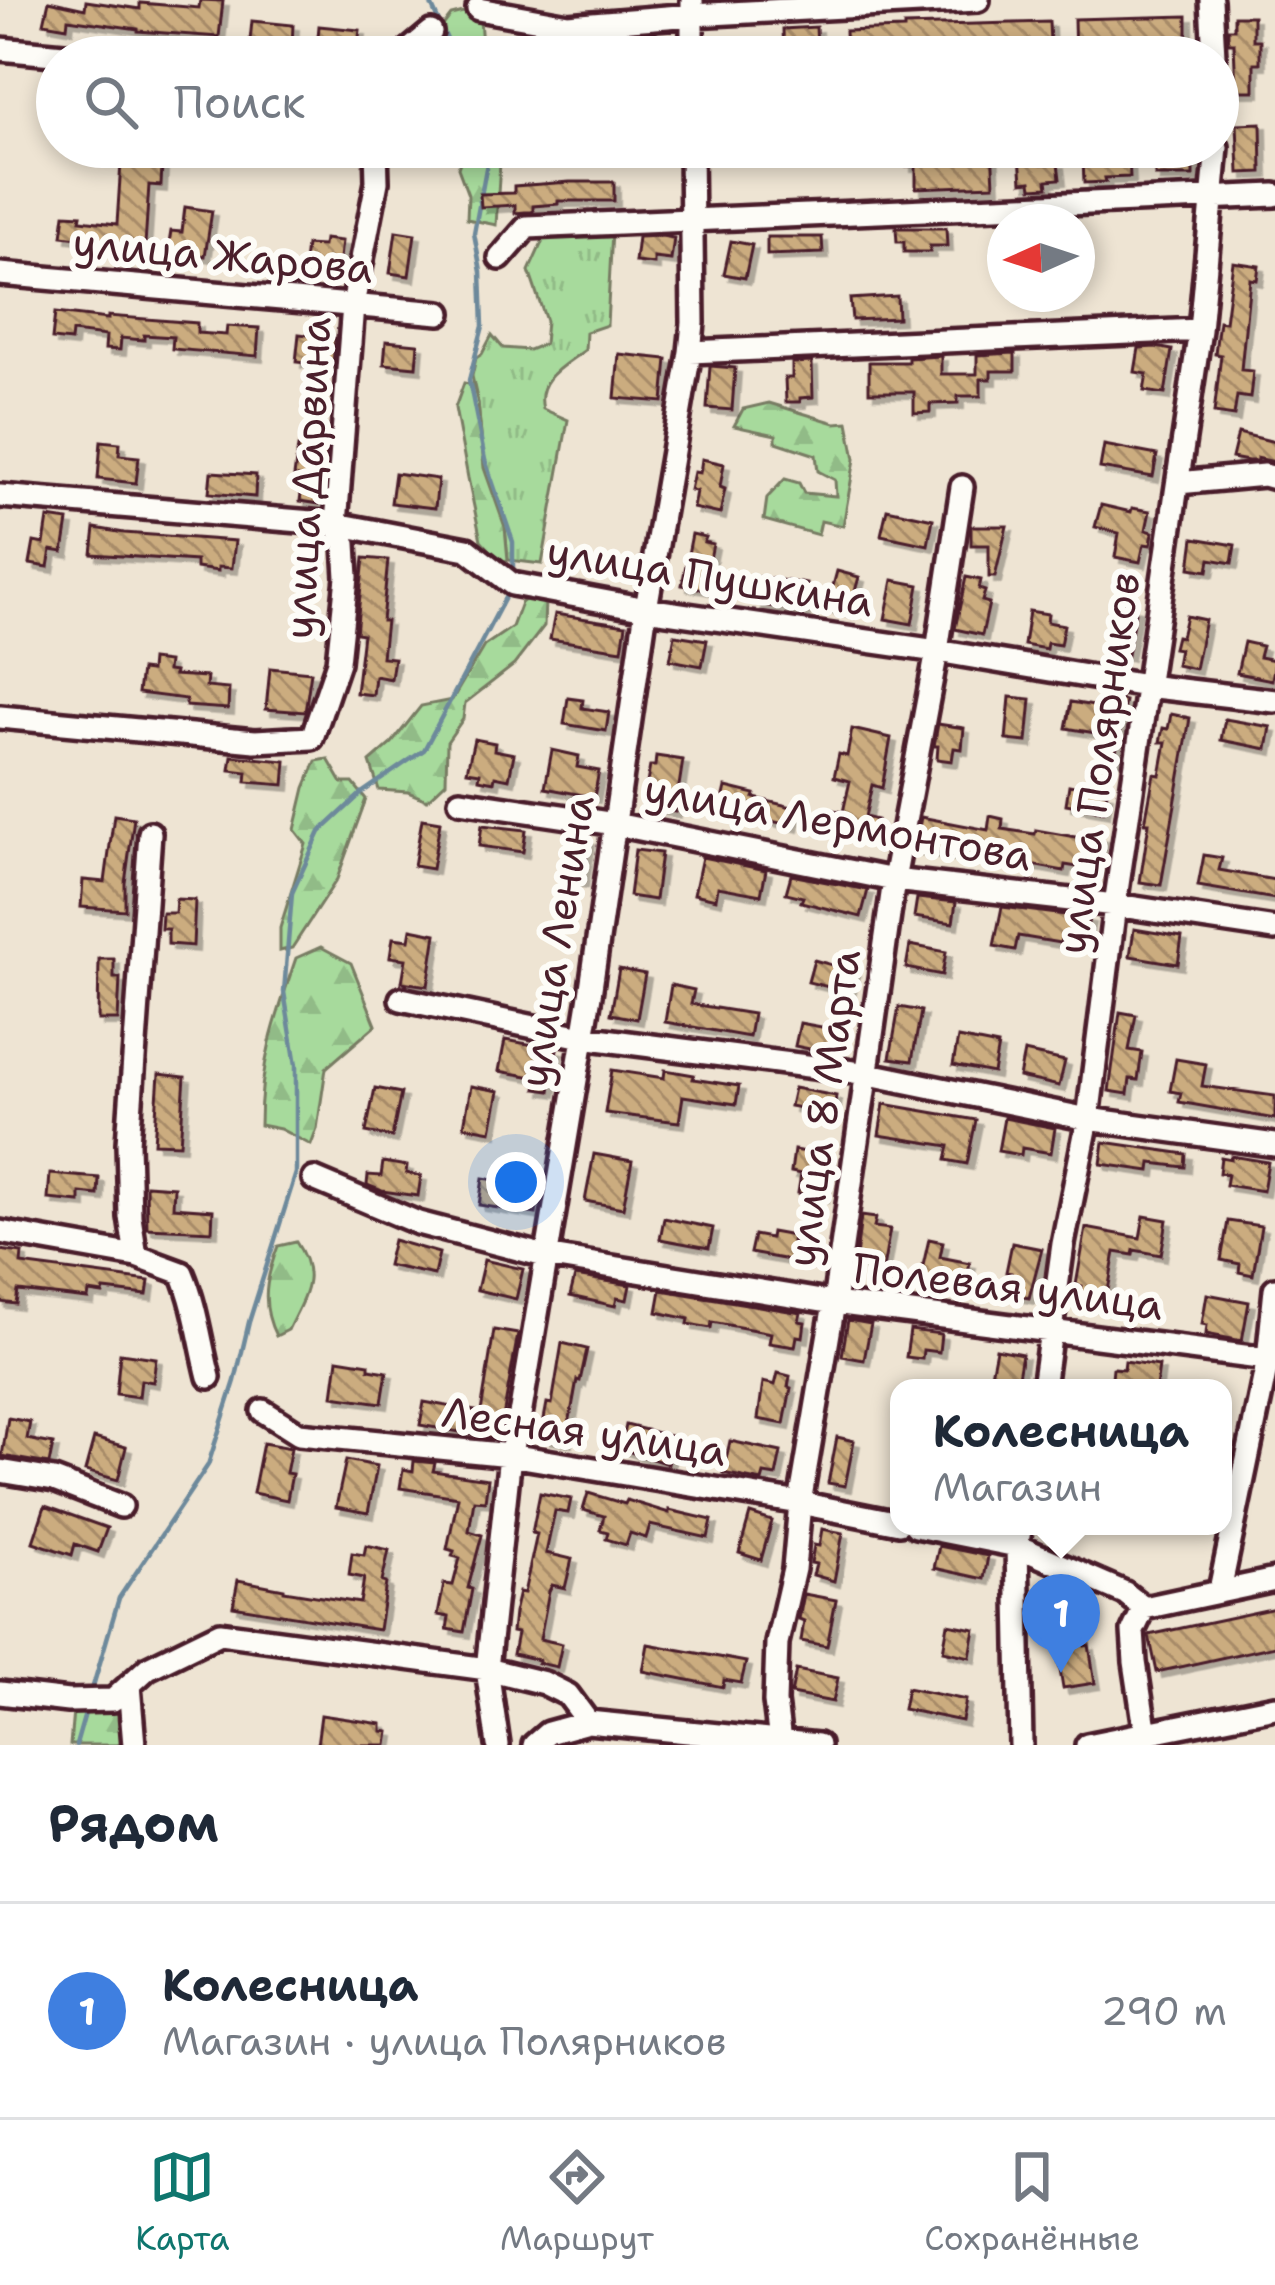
<!DOCTYPE html>
<html lang="ru">
<meta charset="utf-8">
<style>
body{margin:0;font-family:"Shantell Sans",sans-serif;background:#f6f6f7;color:#1f2937}
.compass{position:absolute;left:987px;top:204px;width:108px;height:108px;border-radius:50%;background:#fff;box-shadow:0 6px 18px #0003;rotate:267deg}
.you{position:absolute;left:516px;top:1182px;width:42px;height:42px;margin:-30px;border:9px solid #fff;border-radius:50%;background:#1a73e8;box-shadow:0 0 0 18px #1a73e833}
.badge{display:grid;place-items:center;width:78px;height:78px;border-radius:50%;background:#0f766e;color:#fff;font-size:39px;font-weight:700}
.pin{position:absolute;translate:-50% -99px;filter:drop-shadow(0 3px 6px #0008)}
.pin::after{content:'';position:absolute;top:63px;width:42px;height:36px;background:inherit;clip-path:polygon(0 0,100% 0,50% 100%)}
.popup{position:absolute;left:890px;top:1379px;width:342px;height:156px;box-sizing:border-box;display:grid;place-content:center;border-radius:24px;background:#fff;filter:drop-shadow(0 3px 9px #0005);font-size:39px;white-space:nowrap;color:#747a83}
.popup b{font-size:45px;color:#1f2937}
.popup::after{content:'';position:absolute;left:50%;top:100%;margin-left:-24px;border:24px solid transparent;border-top-color:#fff}
.list{margin:0;padding:0;list-style:none}
h2{display:flex;justify-content:space-between;align-items:center;height:156px;margin:0;padding:0 48px;font-size:51px}
h2 small{font-size:39px;font-weight:400;color:#747a83}
.list li{display:grid;grid-template-columns:78px 1fr auto;gap:36px;align-items:center;box-sizing:border-box;height:216px;padding:0 48px;border-top:3px solid #e0e1e3}
.list b{display:block;font-size:45px;white-space:nowrap}
.list p{margin:0;font-size:39px;white-space:nowrap;color:#747a83}
.list em{font-size:39px;font-style:normal;color:#747a83}
.icon{flex:none;width:66px;height:66px;fill:none;stroke:currentColor;stroke-width:2;stroke-linecap:round;stroke-linejoin:round}
.map{position:relative;flex:none;width:1275px;height:1745px;overflow:hidden}
.search{position:absolute;background:#fff;box-shadow:0 6px 18px #0003;left:36px;right:36px;top:36px;height:132px;display:flex;align-items:center;gap:30px;box-sizing:border-box;padding:0 42px;border-radius:66px;color:#747a83;font-size:45px}
.sheet{height:372px;background:#fff}
nav{display:flex;justify-content:space-around;align-items:center;box-sizing:border-box;height:168px;border-top:3px solid #e0e1e3;background:#fff;font-size:33px;color:#747a83}
nav a{display:grid;justify-items:center;gap:6px}
nav .on{color:#0f766e}
.map>svg:first-child{display:block}
.grass{fill:url(#grass-tufts);stroke:#787c64;stroke-width:3}
.forest{fill:url(#forest-firs);stroke:#787c64;stroke-width:3}
.lines{fill:none;stroke-linecap:round;stroke-linejoin:round}
.stream{stroke:#6d899b;stroke-width:4.5}
.building{fill:url(#building-back-hatch);stroke:#4a1f2b;stroke-width:3;filter:url(#shadow)}
.minor-casing{stroke:#4a1f2b;stroke-width:30}
.minor{stroke:#fdfcf7;stroke-width:21}
.labels{text-anchor:middle;stroke-width:12;stroke-linejoin:round;paint-order:stroke}
.street-label{font-size:42px;fill:#4a1f2b;stroke:#fdfcf7}
</style>
<div class="map">
<svg width="1275" height="1745" viewBox="0 0 1275 1745">
<defs>
<pattern id="grass-tufts" width="24" height="20" patternUnits="userSpaceOnUse" patternTransform="scale(3)"><rect width="24" height="20" fill="#a7da9c"/><path d="M3 7l-1-3M5 7V3M7 7l1-3M15 17l-1-3M17 17v-4M19 17l1-3" fill="none" stroke="#91bb87"/></pattern>
<pattern id="forest-firs" width="22" height="20" patternUnits="userSpaceOnUse" patternTransform="scale(3)"><rect width="22" height="20" fill="#a7da9c"/><path d="M5 1l3.5 6h-7zM16 11l3.5 6h-7z" fill="#91bb87"/></pattern>
<pattern id="building-back-hatch" width="6" height="6" patternUnits="userSpaceOnUse" patternTransform="scale(3)"><rect width="6" height="6" fill="#cbac7f"/><path d="M-1 5l2 2M0 0l6 6M5-1l2 2" fill="none" stroke="#a78b68"/></pattern>
<filter id="shadow"><feDropShadow dx="5.5" dy="5.5" stdDeviation="0" flood-color="#0004"/></filter>
</defs>
<rect width="100%" height="100%" fill="#eee4d3"/>
<filter id="ink" filterUnits="userSpaceOnUse"><feTurbulence type="fractalNoise" baseFrequency=".00833" numOctaves="2"/><feDisplacementMap in="SourceGraphic" scale="24" xChannelSelector="R" yChannelSelector="G"/><feConvolveMatrix kernelMatrix="1 2 1 2 8 2 1 2 1" color-interpolation-filters="sRGB"/></filter>
<g filter="url(#ink)">
<!-- grass -->
<path class="grass" d="M612 231 607 325 586 332 585 350C564 366 535 379 543 409L568 420 542 564 508 560 505 527 484 468 478 403 472 376 476 358 482 354 492 335 503 348 529 350 544 344 546 321 529 271 544 238Z"/>
<!-- forest -->
<path class="forest" d="M463 12 480 20 483 57H434L438 51 435 36 451 15Z
M465 147H501L496 225 467 219 468 195 458 168Z
M464 383 473 385 478 403 484 468 505 527 508 560 501 562 481 540 468 478 455 408Z
M769 403 835 423 848 422 855 459 843 526 821 521 818 535 764 520 767 498 785 479 799 483 804 493 836 496 835 480 818 471 816 455 776 442V435L734 426 743 409Z
M528 597 545 601 544 626 514 665 465 703 463 719 447 742 446 782 427 800 408 792 379 790 370 762 392 743 421 706 452 700 484 646 512 627 521 603Z
M328 759 342 783H353L366 799 337 879 292 948 280 951V928L306 844 295 830 305 788 316 761Z
M321 947 351 963 376 1025 326 1068 317 1129 311 1145 280 1129 260 1125C260 1062 276 1017 296 958Z
M296 1242C320 1277 304 1296 288 1330L276 1336C260 1304 266 1278 278 1246Z
M110 1710 118 1712 123 1739 118 1745H70L73 1711Z"/>
<g class="lines">
<!-- stream -->
<path class="stream" d="M429 0 455 57
M490 147 474 233 481 272 483 326 469 380 485 460 513 542V575
M91 1693 119 1598 208 1465 235 1381 249 1322 296 1173V1065L284 992 292 893 320 832 363 792 424 750 508 592
M76 1745 86 1710"/>
</g>
<!-- building -->
<path class="building" d="M200 0 223 1 219 37 138 31V29L68 19 67 27 44 23 49 1 85 9 86 1 140 9V3L199 8Z
M1187 16V38L1123 39V45L1098 46V57H1075L1074 19Z
M1234 16H1253V40H1260V63H1254V91H1236L1234 43H1228V29H1234Z
M252 21 293 25 292 45 250 41Z
M1049 22 1050 43 1013 44V50L959 51V46L895 47V53L846 54 845 31 904 29V26Z
M319 26 360 30 357 53 317 48Z
M816 27 817 47 807 48V57H784L783 29Z
M528 33 554 38V41L677 38V57H529Z
M1261 123 1262 172 1239 173 1237 124Z
M906 147H930V153H961V147H992L994 185 916 188V166H906Z
M1166 153H1193V176H1155V159H1166Z
M1042 154V164L1058 163 1060 179 1047 180 1048 187 1032 188 1031 181 1022 182 1020 156Z
M1129 157 1130 177 1105 178 1106 182 1084 183 1083 159Z
M121 163 162 165 161 186 149 185 145 245 101 242V245L77 243 78 238 62 236 65 214 81 215 80 220 117 224Z
M570 182H614V201H558V204L533 206V212H525L515 213V205L481 207 480 194 514 193V186Z
M185 207 212 211 205 256 168 250 171 231 182 232Z
M896 228H946L947 246H930V252H904V242H897Z
M396 231 415 234 409 276 390 273Z
M661 236 674 238 671 260 654 258V264L635 262 638 237Z
M767 237H822L823 253 767 255Z
M324 239 342 241 339 267 304 263 306 245 323 246Z
M731 241 752 245 745 278 724 274Z
M1233 262 1259 266 1257 280 1250 279 1241 370 1253 371 1250 398 1237 396 1234 416 1214 413 1221 355 1215 354 1217 336 1219 321 1225 322Z
M897 296 898 318 852 320 850 299Z
M55 313 108 319V316L197 323V333L226 335 227 326 259 328 257 356 172 349 173 337 144 335V340L121 338 120 350 105 349 106 336 72 332 71 341 52 339Z
M299 334 335 338 333 366 296 362Z
M386 341 418 344 416 367 384 364Z
M1156 347 1172 350 1165 394 1144 391 1147 374 1135 372 1139 348Z
M1015 353V371H991V379H981V396H958V403L930 404V412L914 413V392H869V362H908V358L941 356V374H977V355Z
M619 354 667 359 663 402 615 398Z
M812 362 813 397 800 398V402H786L785 378H792V363Z
M710 366 735 368 732 410 707 408Z
M1238 433 1275 442V462L1257 458V461H1248L1232 458Z
M101 441 120 443 119 455 139 457 136 483 98 479Z
M1104 445 1157 455 1153 477 1100 468Z
M298 447 326 451 319 504 300 501 303 478 294 476Z
M702 459 724 464 720 487 725 489 720 514 693 508 696 491 690 490 694 472 700 473Z
M211 472 256 475 255 497 209 493Z
M395 473 438 479 435 508 391 503Z
M1101 505 1131 512 1132 508 1150 511 1146 530 1153 532 1151 545 1144 544 1140 562 1115 557 1119 533 1095 527Z
M887 509 933 519 928 545 881 535Z
M48 518 68 521 63 552 51 550 48 567 30 564 34 542 44 544Z
M971 526H1007L995 577H989V545H971Z
M95 528 124 533 235 541 232 568 218 567V571L196 568V561L92 554Z
M692 534 706 537 704 542 713 544 704 589 682 585Z
M1194 538 1235 545 1232 563 1210 559 1208 571 1190 568Z
M364 558 388 560 382 621H386L382 657 394 658 391 679 375 676 373 695 356 693 363 634 356 633Z
M837 571 859 577 849 613 827 608Z
M760 577 807 584 804 611 756 604Z
M966 577 981 580 979 589 985 591 982 601 989 603 982 635 955 629Z
M893 580 919 585 912 624 885 619Z
M1116 603 1136 607 1127 655 1107 650Z
M1029 611 1048 614 1047 622 1064 625 1060 645 1047 643 1046 649 1024 645Z
M555 614 626 625 622 650 550 639Z
M1186 616 1205 620 1195 669 1176 665 1179 649 1173 648 1176 636 1181 637Z
M675 635 707 640 702 666 670 660Z
M1244 642 1262 646 1259 657 1275 660 1272 680 1237 673Z
M151 660 168 662 167 671 175 672 174 675 207 677 206 687 229 689 228 709 186 706V699L138 693 141 670 150 671Z
M270 668 311 672 305 712 266 709Z
M1102 696 1125 701 1115 758 1097 755 1101 734 1066 728 1071 702 1099 707Z
M1010 697 1031 699 1027 742 1006 740Z
M568 698 583 700 582 708 609 712 606 731 564 724Z
M1171 714 1190 718 1161 885 1140 882 1149 823H1145L1154 774 1160 775 1166 742H1160L1163 728 1168 729Z
M1225 719 1271 727 1267 749 1221 740Z
M938 724 964 728 962 749 954 748 952 761 937 759 938 746H934Z
M852 729 891 738 882 788 872 785 865 817 877 820 873 840 823 829 828 809 843 812 850 781 834 777 839 754 847 756Z
M474 739 495 743 494 750 514 754 509 779 495 776 494 782 479 779 480 773 467 771Z
M552 750 579 756 577 767 599 771 594 797 545 788Z
M232 756 286 761 284 785 246 782 247 772 230 770Z
M656 756 683 760 675 812 643 806 650 766H655Z
M1069 785 1107 792 1104 811 1066 804Z
M726 787 755 794 754 798 796 808 793 826 750 816 749 820 720 813Z
M114 815 134 818 125 883V910L81 907 83 880 105 882Z
M990 816 1003 819 1002 829 1035 834 1036 830 1081 838 1082 834 1102 837 1096 870 1065 865 1064 871 1010 861V865L915 850 921 817 988 830Z
M422 819 440 822 432 869 414 866Z
M482 825 526 830 523 852 479 846Z
M567 836 589 840 582 882 562 879Z
M635 850 661 853 655 900 629 896Z
M1204 855 1222 858 1219 870 1275 880V899L1198 886Z
M702 857 766 870 761 895 718 887 716 899 694 894Z
M791 875 868 890 861 917 801 902 803 897 786 893Z
M917 898 956 902 953 923 914 917Z
M176 899 195 900 193 946 168 944V929H161L162 913H175Z
M1002 907 1089 918 1085 939 1062 935 1060 943 1018 936 1015 950 994 946Z
M411 929 436 934 428 986 402 982 406 959 390 957 393 938 409 940Z
M1134 929 1182 937 1178 964 1130 956Z
M910 945 946 952 942 975 906 968Z
M99 959H114V978H120L118 1020H98Z
M814 960 854 971 849 992 808 982Z
M619 969 645 974 637 1019 611 1014Z
M671 985 694 990 691 1004 753 1014 749 1037 665 1022Z
M899 1007 921 1011 912 1061 890 1058Z
M1120 1012 1136 1015 1129 1050 1142 1052 1138 1080 1130 1079 1128 1094 1109 1091Z
M800 1023 843 1031 839 1055 795 1046Z
M958 1038 998 1046 993 1073 953 1065Z
M505 1040 557 1049 550 1091 536 1089 539 1078 499 1071Z
M1024 1052 1065 1061 1059 1086 1019 1077Z
M1176 1059 1206 1064 1202 1086 1275 1096V1119L1179 1102 1181 1093 1170 1091Z
M612 1070 664 1078 665 1070 694 1075 693 1079 739 1086 736 1104 683 1096 679 1122 605 1113Z
M159 1074 185 1077 180 1144 154 1143Z
M471 1086 499 1091 491 1131 464 1126Z
M375 1088 401 1093 392 1137 366 1132Z
M794 1088 836 1096 833 1114 790 1106Z
M884 1104 976 1120 967 1164 946 1160 949 1146 879 1135Z
M1004 1118 1055 1128 1051 1153 1022 1148 1021 1155 998 1151Z
M1104 1142 1186 1154 1185 1167 1151 1163 1150 1171 1101 1164Z
M794 1150 830 1156 823 1197 798 1193 801 1174 791 1172Z
M594 1154 632 1161 623 1208 585 1201Z
M1231 1156 1268 1162 1263 1191 1226 1185 1228 1174 1219 1173 1221 1157 1231 1159Z
M383 1162 407 1166 406 1173 421 1176 418 1196 382 1191 367 1185 368 1175 381 1176Z
M50 1174 99 1178 98 1195 80 1193V1202L48 1199Z
M483 1178 540 1187 536 1214 479 1205Z
M146 1185 174 1187 173 1207 213 1210 212 1231 147 1228Z
M861 1216 876 1218 874 1227 890 1229 883 1269 859 1265 860 1258 856 1257Z
M1144 1216 1167 1220 1161 1255 1134 1250 1133 1255 1115 1252 1105 1307 1079 1303 1082 1286 1076 1285 1086 1228 1140 1238Z
M664 1218 713 1228 709 1248 660 1239Z
M1228 1221 1261 1226 1253 1275 1239 1272 1240 1264 1221 1260Z
M771 1232 793 1236 792 1242 814 1246 811 1264 750 1253 754 1235 770 1238Z
M929 1239 943 1242 940 1257 970 1263 964 1288 920 1279Z
M393 1240 439 1253 434 1275 387 1265Z
M1012 1243 1042 1249 1029 1298 1007 1294 1011 1273 1006 1272Z
M0 1250 22 1253 21 1264 149 1281 147 1295 104 1290 103 1294 89 1292 88 1299 18 1291 16 1304 0 1302Z
M484 1260 523 1269 516 1299 477 1290Z
M575 1276 630 1285 627 1300 617 1298 615 1306 570 1296Z
M661 1290 801 1313 799 1321 805 1322 803 1337 797 1336 795 1347 769 1343 771 1333 712 1322 711 1328 688 1324 689 1319 657 1312Z
M1207 1294 1249 1302 1242 1341 1206 1334 1207 1325 1202 1324Z
M848 1320 871 1324 864 1360 842 1356Z
M494 1330 518 1334 499 1439 420 1425 424 1402 481 1412Z
M910 1330 941 1334 939 1352 923 1350 922 1359 906 1357Z
M562 1343 587 1349 580 1381 577 1380 566 1441 546 1438 549 1420 544 1419 547 1403 552 1404Z
M996 1349 1022 1354 1016 1388 989 1385Z
M120 1353 156 1358 153 1382 141 1380 139 1397 116 1394Z
M338 1359 369 1364V1369L387 1372 382 1403 333 1396Z
M1125 1361 1159 1366 1156 1388H1111L1113 1368 1124 1369Z
M778 1373 790 1376 788 1387 791 1388 784 1424 758 1419 763 1382 775 1385Z
M8 1418 30 1422 27 1439 53 1444 49 1464 2 1456Z
M626 1425 675 1437 668 1464 621 1449Z
M837 1437 854 1441 845 1486 828 1483Z
M94 1438 126 1447 118 1480 85 1471Z
M730 1441 781 1452 776 1476 764 1474 762 1481 723 1473Z
M263 1443 291 1448 286 1473 292 1474 287 1500 253 1493Z
M346 1460 377 1466 368 1513 336 1507Z
M414 1461 435 1463 433 1471 488 1479 485 1501 474 1500 469 1531 482 1535 468 1588 472 1589 464 1632 447 1629 449 1617 438 1615 444 1584 453 1585 460 1558 452 1556 454 1551 447 1549 458 1497 400 1488 403 1469 413 1471Z
M540 1493 571 1499 568 1513 555 1511 546 1553 572 1559 565 1588 552 1585 549 1591 540 1639 562 1644 557 1667 538 1663 539 1660 513 1654 517 1633 512 1632 514 1613 519 1592 524 1593 537 1534 532 1533Z
M588 1493 625 1504 627 1500 669 1513V1510L712 1520 708 1538 650 1525 646 1538 630 1533 626 1545 606 1539 608 1532 600 1530 604 1516 583 1510Z
M45 1506 107 1528 98 1552 75 1544 72 1555 33 1542Z
M750 1514 772 1521 761 1560 739 1553Z
M822 1529 843 1533 834 1581 813 1575 816 1564 811 1563 814 1545 819 1546Z
M366 1545 389 1550 382 1582 386 1583 379 1630 233 1606 238 1580 284 1589V1591L360 1603 364 1578 349 1575 352 1553 364 1555Z
M939 1546 988 1556 984 1579 934 1568Z
M1065 1583 1077 1588 1085 1646 1089 1645 1095 1683 1063 1688 1046 1586Z
M804 1594 836 1600 827 1646 801 1641 804 1621 799 1619Z
M1275 1608V1646L1157 1672 1149 1635Z
M948 1624 975 1629 970 1657 943 1651Z
M648 1644 746 1662 741 1683 724 1680 723 1687 643 1671Z
M796 1670 838 1678 833 1702 791 1694Z
M907 1688 966 1700 962 1721 903 1709Z
M321 1715 382 1724V1731L389 1732 387 1745H317Z"/>
<g class="lines">
<defs>
<path id="minor" d="M1211 0 1214 57
M478 9 568 25 692 15 978 0
M0 49 85 57
M401 57 431 32
M692 57V0
M500 258 527 227 1275 195
M0 274 440 313
M690 352 1200 330
M1178 483 1264 475 1275 478
M0 496 336 524 467 549 512 584 646 609 937 651 1146 686 1275 701
M0 717 255 741 312 738 338 662 347 577 345 544 336 524 353 305 377 182 376 147
M460 801 615 824 894 880 1115 905 1275 929
M401 999 582 1037 869 1074 1088 1119 1275 1145
M314 1179 418 1223 545 1256 834 1303 1275 1360
M0 1232 136 1256 182 1273C196 1306 200 1342 209 1377
M136 1256 130 1217 128 1143 150 833
M1043 1388 1063 1244 1088 1119 1115 905 1200 330 1217 147
M263 1411 299 1434 510 1455 800 1503 899 1523
M0 1471 54 1480 121 1506
M916 1526 1017 1546 1125 1593 1144 1608
M1021 1526 1017 1546 1021 1745
M1220 1590 1268 1359 1275 1289
M129 1685 134 1745
M0 1693 68 1701 113 1700 148 1668 220 1633 487 1669 544 1683 568 1695 588 1722
M1146 1735 1135 1662 1133 1631 1144 1608 1275 1580
M780 1741 775 1702 777 1643 794 1569 800 1503 834 1303 894 880 937 651 962 487
M498 1745 487 1669 510 1455 521 1410 589 1002 646 609 690 352 693 323 691 147
M534 1745 548 1733 588 1722 818 1745
M1087 1745 1275 1707"/>
</defs>
<!-- minor casing -->
<use href="#minor" class="minor-casing"/>
<!-- minor -->
<use href="#minor" class="minor"/>
</g>
</g>
<g class="labels">
<!-- street labels -->
<g class="street-label">
<text transform="translate(223 255) rotate(5)" y="15">улица Жарова</text>
<text transform="translate(307 478) rotate(-87)" y="15">улица Дарвина</text>
<text transform="translate(710 576) rotate(9)" y="15">улица Пушкина</text>
<text transform="translate(1098 763) rotate(-82)" y="15">улица Полярников</text>
<text transform="translate(838 822) rotate(10)" y="15">улица Лермонтова</text>
<text transform="translate(556 941) rotate(-81)" y="15">улица Ленина</text>
<text transform="translate(823 1108) rotate(-82)" y="15">улица 8 Марта</text>
<text transform="translate(1008 1286) rotate(7)" y="15">Полевая улица</text>
<text transform="translate(584 1431) rotate(8)" y="15">Лесная улица</text>
</g>
</g>
</svg>
<svg class="compass" viewBox="-18 -18 36 36"><path d="M0-13l5 13h-10z" fill="#e53935"/><path d="M0 13l5-13h-10z" fill="#747a83"/></svg>
<div class="you"></div>
<div class="pin badge" style="left:1061px;top:1673px;background:#3f7fe0">1</div>
<div class="popup"><b>Колесница</b>Магазин</div>
<div class="search"><svg class="icon" aria-label="search" viewBox="0 0 24 24"><circle cx="10" cy="10" r="6"/><path d="M15 15l6 6"/></svg>Поиск</div>
</div>
<section class="sheet">
<h2>Рядом<small></small></h2>
<ul class="list">
<li><span class="badge" style="background:#3f7fe0">1</span><div><b>Колесница</b><p>Магазин · улица Полярников</p></div><em>290 m</em></li>
</ul>
</section>
<nav>
<a class="on"><svg class="icon" aria-label="map" viewBox="0 0 24 24"><path d="M3 6l6-2 6 2 6-2v14l-6 2-6-2-6 2zM9 4v14M15 6v14"/></svg>Карта</a>
<a><svg class="icon" aria-label="directions" viewBox="0 0 24 24"><path d="M12 3l9 9-9 9-9-9zM9 14v-3h6M13 9l2 2-2 2"/></svg>Маршрут</a>
<a><svg class="icon" aria-label="saved" viewBox="0 0 24 24"><path d="M7 4h10v16l-5-4-5 4z"/></svg>Сохранённые</a>
</nav>
